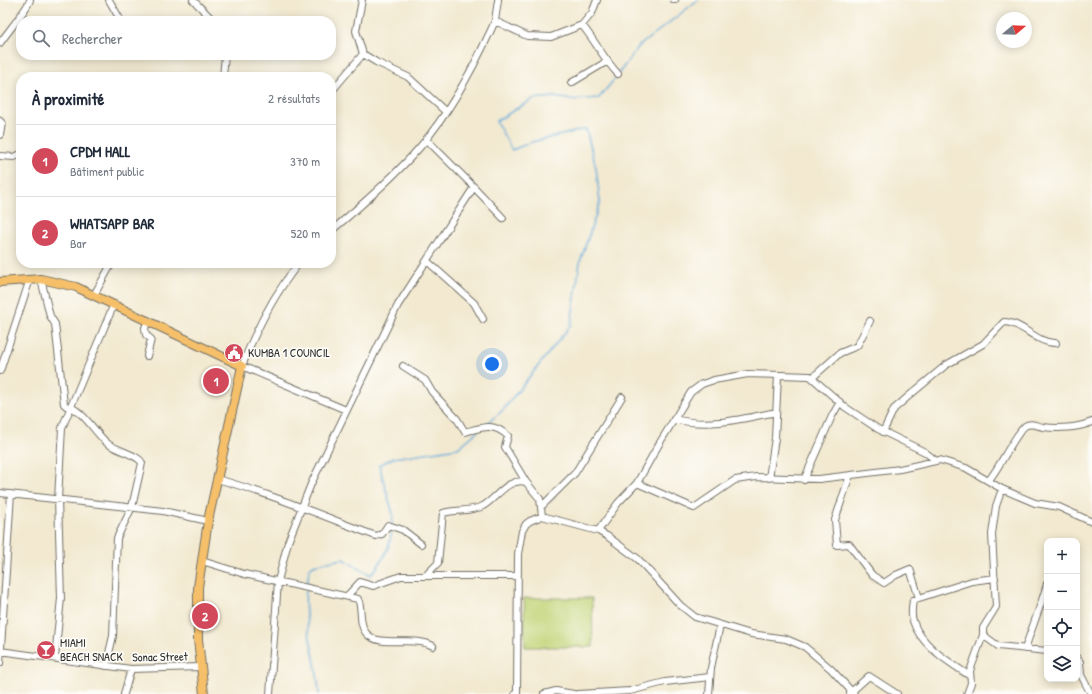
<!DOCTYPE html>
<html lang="fr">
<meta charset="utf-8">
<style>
body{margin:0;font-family:"Patrick Hand",sans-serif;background:#f2f2f3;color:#1f2937}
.controls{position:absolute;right:12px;bottom:12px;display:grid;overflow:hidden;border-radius:8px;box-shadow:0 2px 10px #0003}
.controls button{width:36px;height:36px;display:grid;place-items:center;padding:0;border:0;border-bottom:1px solid #e0e1e3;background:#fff;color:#1f2937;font:20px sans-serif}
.compass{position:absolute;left:996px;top:12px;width:36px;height:36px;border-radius:50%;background:#fff;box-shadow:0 2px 10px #0003;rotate:71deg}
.you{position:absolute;left:492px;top:364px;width:14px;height:14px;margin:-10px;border:3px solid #fff;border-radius:50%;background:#1a73e8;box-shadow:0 0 0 6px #1a73e833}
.badge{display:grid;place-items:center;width:26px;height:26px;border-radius:50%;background:#d1495b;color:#fff;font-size:13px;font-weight:700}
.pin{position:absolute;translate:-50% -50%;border:2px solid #fff;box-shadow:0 1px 4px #0006}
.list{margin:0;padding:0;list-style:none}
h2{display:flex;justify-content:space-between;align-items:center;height:52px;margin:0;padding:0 16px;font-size:17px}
h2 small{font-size:13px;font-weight:400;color:#747a83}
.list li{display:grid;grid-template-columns:26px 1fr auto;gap:12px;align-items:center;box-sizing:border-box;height:72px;padding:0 16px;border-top:1px solid #e0e1e3}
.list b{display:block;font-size:15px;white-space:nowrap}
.list p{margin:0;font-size:13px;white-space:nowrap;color:#747a83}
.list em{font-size:13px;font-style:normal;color:#747a83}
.icon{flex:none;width:22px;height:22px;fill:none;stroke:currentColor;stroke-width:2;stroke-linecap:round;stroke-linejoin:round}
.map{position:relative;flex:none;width:1092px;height:694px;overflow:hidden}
.search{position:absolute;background:#fff;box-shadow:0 2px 10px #0003;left:16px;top:16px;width:320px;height:44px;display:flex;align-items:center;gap:10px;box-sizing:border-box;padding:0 14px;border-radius:16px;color:#747a83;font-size:15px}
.panel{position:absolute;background:#fff;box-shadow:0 2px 10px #0003;left:16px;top:72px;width:320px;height:196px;border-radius:16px}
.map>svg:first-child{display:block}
.green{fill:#c1d477;stroke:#768051}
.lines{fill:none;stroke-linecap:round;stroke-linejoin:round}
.stream{stroke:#65abdb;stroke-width:1.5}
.minor-casing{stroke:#716e65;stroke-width:8}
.major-casing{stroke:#716e65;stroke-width:10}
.minor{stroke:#fff;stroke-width:6}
.major{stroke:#f6c06b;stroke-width:8}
.labels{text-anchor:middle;stroke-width:3.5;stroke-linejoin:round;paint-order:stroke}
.poi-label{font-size:12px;fill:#2b2b2b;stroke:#fdfcf7;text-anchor:start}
.street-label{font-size:12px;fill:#2b2b2b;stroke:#fdfcf7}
</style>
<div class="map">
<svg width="1092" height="694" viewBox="0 0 1092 694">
<rect width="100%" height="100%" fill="#fdfcf7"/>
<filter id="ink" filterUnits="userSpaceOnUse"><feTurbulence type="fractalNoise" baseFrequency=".025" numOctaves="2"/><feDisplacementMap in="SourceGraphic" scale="8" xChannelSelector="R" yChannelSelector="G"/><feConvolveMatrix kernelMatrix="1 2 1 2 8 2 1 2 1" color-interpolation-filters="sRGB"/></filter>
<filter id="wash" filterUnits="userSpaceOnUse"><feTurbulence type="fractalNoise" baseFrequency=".012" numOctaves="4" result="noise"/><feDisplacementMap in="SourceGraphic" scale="16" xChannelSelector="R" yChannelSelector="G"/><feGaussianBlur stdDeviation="0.9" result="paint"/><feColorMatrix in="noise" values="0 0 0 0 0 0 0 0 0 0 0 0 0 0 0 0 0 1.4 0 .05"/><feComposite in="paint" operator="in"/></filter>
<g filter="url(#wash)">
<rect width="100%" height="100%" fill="#f2e9d0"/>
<!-- green -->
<path class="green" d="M524 598H592L593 647H525Z"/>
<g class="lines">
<!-- stream -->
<path class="stream" d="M619 73 639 46 698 0
M485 425 502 411 571 325 580 262 600 202 596 168 586 129 532 142 512 150 496 121 533 99 555 97 572 100 599 98 617 76
M392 524 393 514 379 465 393 458 458 448 478 431
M307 586 309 570 313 565 343 559 371 575C383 560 391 548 392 527
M306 590C302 625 318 659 319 694"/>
</g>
</g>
<g filter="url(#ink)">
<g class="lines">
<defs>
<path id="minor" d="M109 0 121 21
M193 0 214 21
M362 0 356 31 363 54
M674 0H675
M495 21 527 36 551 37 582 25 592 13 597 0
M582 25C595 41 604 59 618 74
M0 43C6 34 28 8 30 0
M223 77 225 55
M571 83 606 62
M331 92 363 54 376 62 408 77 446 112
M0 121 2 123 0 135
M0 156 14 157 21 154
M474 187 503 218
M331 231C362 205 393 178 420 147 449 113 472 71 491 30L495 21 498 0
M427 261 474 303 483 319
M299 263C274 294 256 329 242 366L346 410
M41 279 50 316 55 324 64 404 66 406C82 408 95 433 107 443 115 450 139 455 142 463L132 507 117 538 113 636 106 666
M94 295 112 263
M147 356 151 339 146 335 145 328 148 320
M403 366 425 380 432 392 457 419 465 432C483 427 493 422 508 436L505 447 526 482
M0 371 30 279
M813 377 840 353 857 346 870 321
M674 419C708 428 742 419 776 412
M883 432 894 409 910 395 946 365 983 344 1004 322C1022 322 1037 344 1056 343
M850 475 835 520 837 545 849 544 872 575 884 583 896 575 910 569 919 598
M769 478 775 438 778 375
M217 479C271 494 323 516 376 536L382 534 388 525 403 530 421 544
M804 480 832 416 840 402
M989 480C1000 467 1015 434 1025 426 1031 422 1037 426 1043 427 1058 429 1078 428 1092 422
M637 483 659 444 691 392 702 384 714 380 748 374 810 376 845 407 878 429 925 452 935 460
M0 493 163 511 208 521
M541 507 575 473 622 397
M598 531 618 503 637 483 694 508 735 480 756 477 819 479 900 469 940 460 966 468 1002 489 1035 503 1059 507 1092 522
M202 561 244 574 358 599C363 609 358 623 366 633 379 649 414 635 433 646
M425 576H517
M347 596 360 582 373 586 401 576H425L438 563 443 513C456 509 471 512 483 506 497 498 508 477 526 482L540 499 542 516
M983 635 998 646 1047 651
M1025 649C1032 627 1041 606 1047 584
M0 651 131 669 201 667
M55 658 61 598 58 499 62 428 114 304
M1077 658 1080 662 1081 675 1091 694
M0 663 11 494
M970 676C949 662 921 646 913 621 911 615 912 606 913 600L972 581 995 578
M850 693 869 676 897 694
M124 694 131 669
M270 694 278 581 288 542 311 484 398 305 474 187 426 139
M515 694H517L518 554 522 531 526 524 530 521 542 516 598 531 607 536 638 559 680 605 695 617 751 634 786 639 805 647 831 669 854 694
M544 694 556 691 574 694
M578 694 630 691 665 682 710 677
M709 694 711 668 720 625
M967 694 971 683 970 671 983 635V628L996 607 992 534 996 506 1002 489"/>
<path id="major" d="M0 282 41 279 76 287 242 366 208 521 198 587V639L204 694"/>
</defs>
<!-- minor casing -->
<use href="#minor" class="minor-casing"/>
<!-- major casing -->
<use href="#major" class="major-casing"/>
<!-- minor -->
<use href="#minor" class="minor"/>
<!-- major -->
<use href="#major" class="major"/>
</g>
</g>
<!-- icons -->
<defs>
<symbol id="civic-disc" viewBox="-11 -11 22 22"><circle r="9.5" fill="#d1495b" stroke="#fdfcf7"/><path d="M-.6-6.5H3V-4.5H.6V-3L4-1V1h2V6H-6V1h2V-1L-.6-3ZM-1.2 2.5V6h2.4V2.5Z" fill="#fff"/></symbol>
<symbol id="bar-disc" viewBox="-11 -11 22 22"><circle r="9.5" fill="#d1495b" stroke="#fdfcf7"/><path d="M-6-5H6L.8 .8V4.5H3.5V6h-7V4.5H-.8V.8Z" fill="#fff"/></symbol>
</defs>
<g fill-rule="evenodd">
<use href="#civic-disc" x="223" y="342" width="22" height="22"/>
<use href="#bar-disc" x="35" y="639" width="22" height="22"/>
</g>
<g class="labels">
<!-- poi labels -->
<g class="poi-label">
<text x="248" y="357">KUMBA 1 COUNCIL</text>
<text x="60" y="647">MIAMI<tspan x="60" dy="14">BEACH SNACK</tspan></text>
</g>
<!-- street labels -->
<g class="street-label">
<text transform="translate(160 657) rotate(-1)" y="4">Sonac Street</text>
</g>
</g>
</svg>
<div class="controls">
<button>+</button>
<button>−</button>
<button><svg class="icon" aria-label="locate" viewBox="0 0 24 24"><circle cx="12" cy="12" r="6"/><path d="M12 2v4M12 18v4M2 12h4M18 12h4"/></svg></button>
<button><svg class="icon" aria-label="layers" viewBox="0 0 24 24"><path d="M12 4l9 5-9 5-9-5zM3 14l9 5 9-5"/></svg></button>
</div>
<svg class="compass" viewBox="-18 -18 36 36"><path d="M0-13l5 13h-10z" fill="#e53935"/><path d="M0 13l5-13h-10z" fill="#747a83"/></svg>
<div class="you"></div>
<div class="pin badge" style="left:216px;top:381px">1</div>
<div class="pin badge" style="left:205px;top:616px">2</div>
<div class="search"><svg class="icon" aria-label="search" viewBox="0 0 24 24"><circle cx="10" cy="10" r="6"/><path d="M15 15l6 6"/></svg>Rechercher</div>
<section class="panel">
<h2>À proximité<small>2 résultats</small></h2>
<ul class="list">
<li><span class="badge">1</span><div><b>CPDM HALL</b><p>Bâtiment public</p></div><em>370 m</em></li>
<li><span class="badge">2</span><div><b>WHATSAPP BAR</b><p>Bar</p></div><em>520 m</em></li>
</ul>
</section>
</div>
